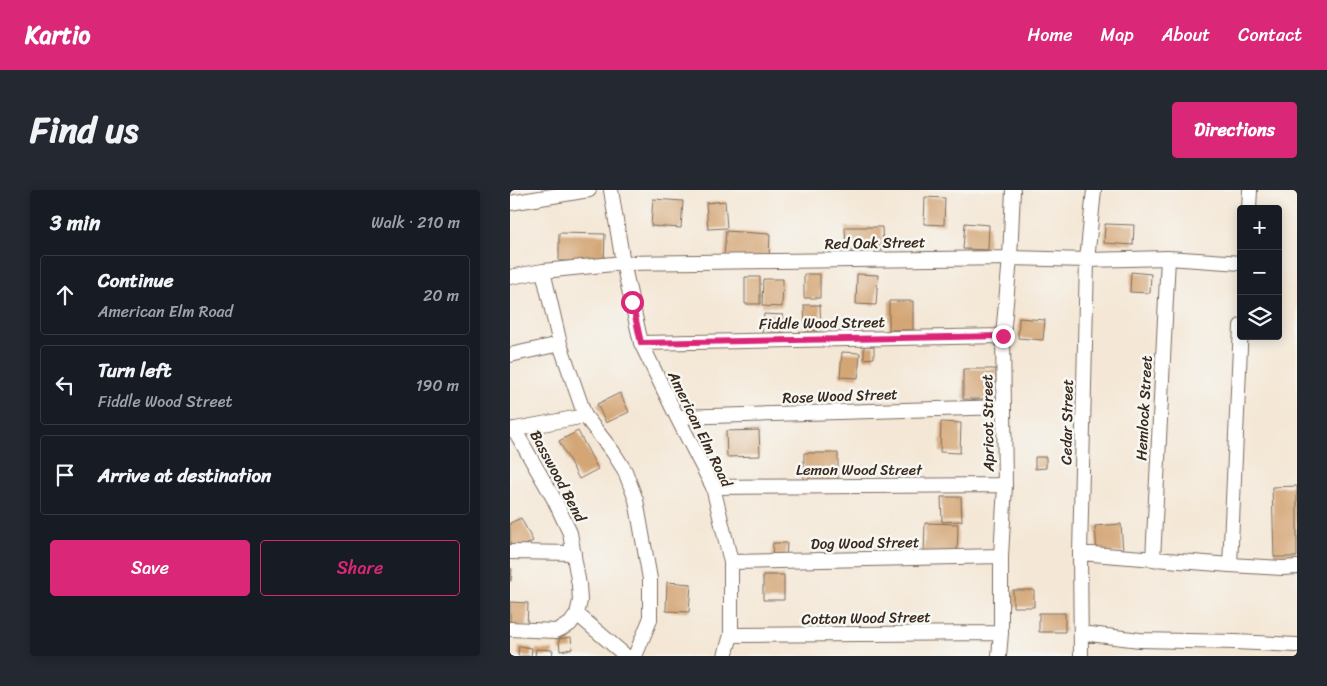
<!DOCTYPE html>
<meta charset="utf-8">
<style>
body{margin:0;font-family:Sriracha,sans-serif;background:#242831;color:#f1f3f6}
.controls{position:absolute;right:15px;top:15px;display:grid;overflow:hidden;border-radius:5px;box-shadow:0 2px 12px #0003}
.controls button{width:45px;height:45px;display:grid;place-items:center;padding:0;border:0;border-bottom:1px solid #363941;background:#171b24;color:#f1f3f6;font:25px sans-serif}
.stop{position:absolute;width:15px;height:15px;margin:-11px;border:4px solid #db2777;border-radius:50%;background:#fff}
.stop.end{background:#db2777;border-color:#fff;box-shadow:0 1px 5px #0008}
.list{margin:0;padding:0;list-style:none}
h2{display:flex;justify-content:space-between;align-items:center;height:65px;margin:0;padding:0 20px;font-size:21px}
h2 small{font-size:16px;font-weight:400;color:#9ea1a6}
.list li{display:grid;grid-template-columns:32px 1fr auto;gap:15px;align-items:center;box-sizing:border-box;height:80px;margin:0 10px 10px;padding:0 10px;border:1px solid #363941;border-radius:5px}
.list b{display:block;font-size:19px;white-space:nowrap}
.list p{margin:0;font-size:16px;white-space:nowrap;color:#9ea1a6}
.list em{font-size:16px;font-style:normal;color:#9ea1a6}
.actions{display:flex;gap:10px;padding:15px 20px}
.actions a{flex:1;padding:11px 0;border:1px solid #db2777;border-radius:5px;text-align:center;font-size:18px;color:#db2777}
.actions .main{background:#db2777;color:#fff}
.icon{flex:none;width:28px;height:28px;fill:none;stroke:currentColor;stroke-width:2;stroke-linecap:round;stroke-linejoin:round}
.map{position:relative;flex:none;width:787px;height:466px;overflow:hidden;border-radius:5px}
header{display:flex;align-items:center;gap:30px;box-sizing:border-box;height:70px;padding:0 25px;background:#db2777;color:#fff}
header strong{font-size:24px}
nav{display:flex;gap:28px;margin-inline-start:auto;font-size:18px}
.intro{display:flex;align-items:center;justify-content:space-between;box-sizing:border-box;height:120px;padding:0 30px}
h1{margin:0;font-size:35px}
.button{padding:12px 22px;border-radius:5px;background:#db2777;color:#fff;font-size:18px;font-weight:700}
main{display:flex;gap:30px;padding:0 30px}
aside{flex:1;background:#171b24;border-radius:5px;box-shadow:0 2px 12px #0003}
.map>svg:first-child{display:block}
.building{fill:#d4a676}
.lines{fill:none;stroke-linecap:round;stroke-linejoin:round}
.minor-casing{stroke:#7c6c5e;stroke-width:16}
.minor{stroke:#fff;stroke-width:14}
.route{stroke:#db2777;stroke-width:6}
.labels{text-anchor:middle;stroke-width:5;stroke-linejoin:round;paint-order:stroke}
.street-label{font-size:15px;fill:#3b2a1e;stroke:#f6f6f2}
</style>
<header>
<strong>Kartio</strong>
<nav><a>Home</a><a>Map</a><a>About</a><a>Contact</a></nav>
</header>
<div class="intro"><h1>Find us</h1><a class="button">Directions</a></div>
<main>
<aside>
<h2>3 min<small>Walk · 210 m</small></h2>
<ul class="list">
<li><svg class="icon" aria-label="ahead" viewBox="0 0 24 24"><path d="M12 20V5M6 11l6-6 6 6"/></svg><div><b>Continue</b><p>American Elm Road</p></div><em>20 m</em></li>
<li><svg class="icon" aria-label="left" viewBox="0 0 24 24"><path d="M17 20v-9H6M10 6l-5 5 5 5"/></svg><div><b>Turn left</b><p>Fiddle Wood Street</p></div><em>190 m</em></li>
<li><svg class="icon" aria-label="arrive" viewBox="0 0 24 24"><path d="M6 21V4h12l-3 4 3 4H6"/></svg><div><b>Arrive at destination</b></div></li>
</ul>
<div class="actions"><a class="main">Save</a><a>Share</a></div>
</aside>
<div class="map">
<svg width="787" height="466" viewBox="0 0 787 466">
<rect width="100%" height="100%" fill="#f6f6f2"/>
<filter id="ink" filterUnits="userSpaceOnUse"><feTurbulence type="fractalNoise" baseFrequency=".02" numOctaves="2"/><feDisplacementMap in="SourceGraphic" scale="10" xChannelSelector="R" yChannelSelector="G"/><feConvolveMatrix kernelMatrix="1 2 1 2 8 2 1 2 1" color-interpolation-filters="sRGB"/></filter>
<filter id="wash" filterUnits="userSpaceOnUse"><feTurbulence type="fractalNoise" baseFrequency=".0096" numOctaves="4" result="noise"/><feDisplacementMap in="SourceGraphic" scale="20" xChannelSelector="R" yChannelSelector="G"/><feGaussianBlur stdDeviation="1.12" result="paint"/><feColorMatrix in="noise" values="0 0 0 0 0 0 0 0 0 0 0 0 0 0 0 0 0 1.4 0 .05"/><feComposite in="paint" operator="in"/></filter>
<g filter="url(#wash)">
<rect width="100%" height="100%" fill="#f4e7d5"/>
<g id="blocks">
<!-- building -->
<path class="building" d="M415 7 435 8 434 35 414 34Z
M143 9 173 11 171 38 141 36Z
M215 11 217 38 198 39 196 13Z
M455 33 479 35 478 60 453 59Z
M595 34 624 35 623 55 594 53Z
M335 37H372L373 60 336 61Z
M216 41 260 44 259 69 214 66Z
M49 43 95 44 94 72 49 71Z
M621 82 641 84 640 103 620 102Z
M294 84H310V108H294Z
M347 84 368 85 366 115 346 114Z
M235 87H250V114H235Z
M253 89H273L272 117 252 116Z
M379 111H403V140H379Z
M294 115H310L311 140H295Z
M254 124 273 125 271 145 252 144Z
M509 128 535 130 533 150 508 148Z
M354 156H364V168L354 169Z
M332 162 350 163 348 188 330 187Z
M453 179H486V209H453Z
M110 203 119 222 96 233 87 214Z
M431 232 451 233 450 263 430 262Z
M249 240 250 266 217 267 216 241Z
M68 241 88 279 69 289 49 251Z
M294 263H328V292H294Z
M525 267H536V278L525 279Z
M787 296V367H764L762 297Z
M431 307H451L452 331 432 332Z
M11 328 23 351 4 361 0 353V333Z
M415 333 448 334 447 364 414 363Z
M611 334 613 362 587 364 585 336Z
M263 353H277L276 368 262 367Z
M0 378 2 379 1 391H0Z
M253 385H274V410H253Z
M157 392 181 394 179 422 156 421Z
M503 400H524V417H503Z
M0 412 18 413 17 437 0 436Z
M529 423H555V442H529Z
M61 447 62 459 50 461 49 449Z
M9 456 22 458 21 466H8Z
M26 459 43 460 42 466H25Z"/>
</g>
</g>
<g filter="url(#ink)">
<use href="#blocks" fill-opacity="0" stroke="#7c6c5e" stroke-width="1"/>
<g class="lines">
<defs>
<path id="minor" d="M101 0 113 73 131 153 167 227 203 297 221 372V445L215 466
M0 13 79 0
M739 19 740 0
M33 81 50 154 75 226 103 262 115 281 126 310 140 389V430L125 466
M0 87 33 81 113 73 500 68 577 70 658 68 731 73
M131 153 493 146
M0 165 50 154
M167 227 494 217
M0 240 75 226
M203 297 495 295
M0 362 64 363
M570 363 720 375 773 378 787 377
M643 370 658 68
M221 372 491 366
M720 375 731 136
M67 424 116 466
M0 439 46 441 60 434 67 424 70 411 69 395 60 343 44 309 4 239
M571 443 630 450 725 452 787 455
M221 445 491 443
M489 466 491 443V366L495 295 493 146 500 68 503 0
M571 466 570 363 577 70 584 0"/>
</defs>
<!-- minor casing -->
<use href="#minor" class="minor-casing"/>
<!-- minor -->
<use href="#minor" class="minor"/>
</g>
</g>
<g class="lines" filter="url(#ink)">
<!-- route -->
<path class="route" d="M122 112 131 153 493 146"/>
</g>
<g class="labels">
<!-- street labels -->
<g class="street-label">
<text transform="translate(365 53) rotate(-1)" y="5">Red Oak Street</text>
<text transform="translate(312 133) rotate(-1)" y="5">Fiddle Wood Street</text>
<text transform="translate(330 206) rotate(-2)" y="5">Rose Wood Street</text>
<text transform="translate(634 218) rotate(-87)" y="5">Hemlock Street</text>
<text transform="translate(557 232) rotate(-89)" y="5">Cedar Street</text>
<text transform="translate(478 233) rotate(-91)" y="5">Apricot Street</text>
<text transform="translate(190 239) rotate(64)" y="5">American Elm Road</text>
<text x="349" y="285">Lemon Wood Street</text>
<text transform="translate(48 286) rotate(62)" y="5">Basswood Bend</text>
<text transform="translate(355 353) rotate(-1)" y="5">Dog Wood Street</text>
<text transform="translate(356 428) rotate(-1)" y="5">Cotton Wood Street</text>
</g>
</g>
</svg>
<div class="controls">
<button>+</button>
<button>−</button>
<button><svg class="icon" aria-label="layers" viewBox="0 0 24 24"><path d="M12 4l9 5-9 5-9-5zM3 14l9 5 9-5"/></svg></button>
</div>
<div class="stop" style="left:122px;top:112px"></div>
<div class="stop end" style="left:493px;top:146px"></div>
</div>
</main>
